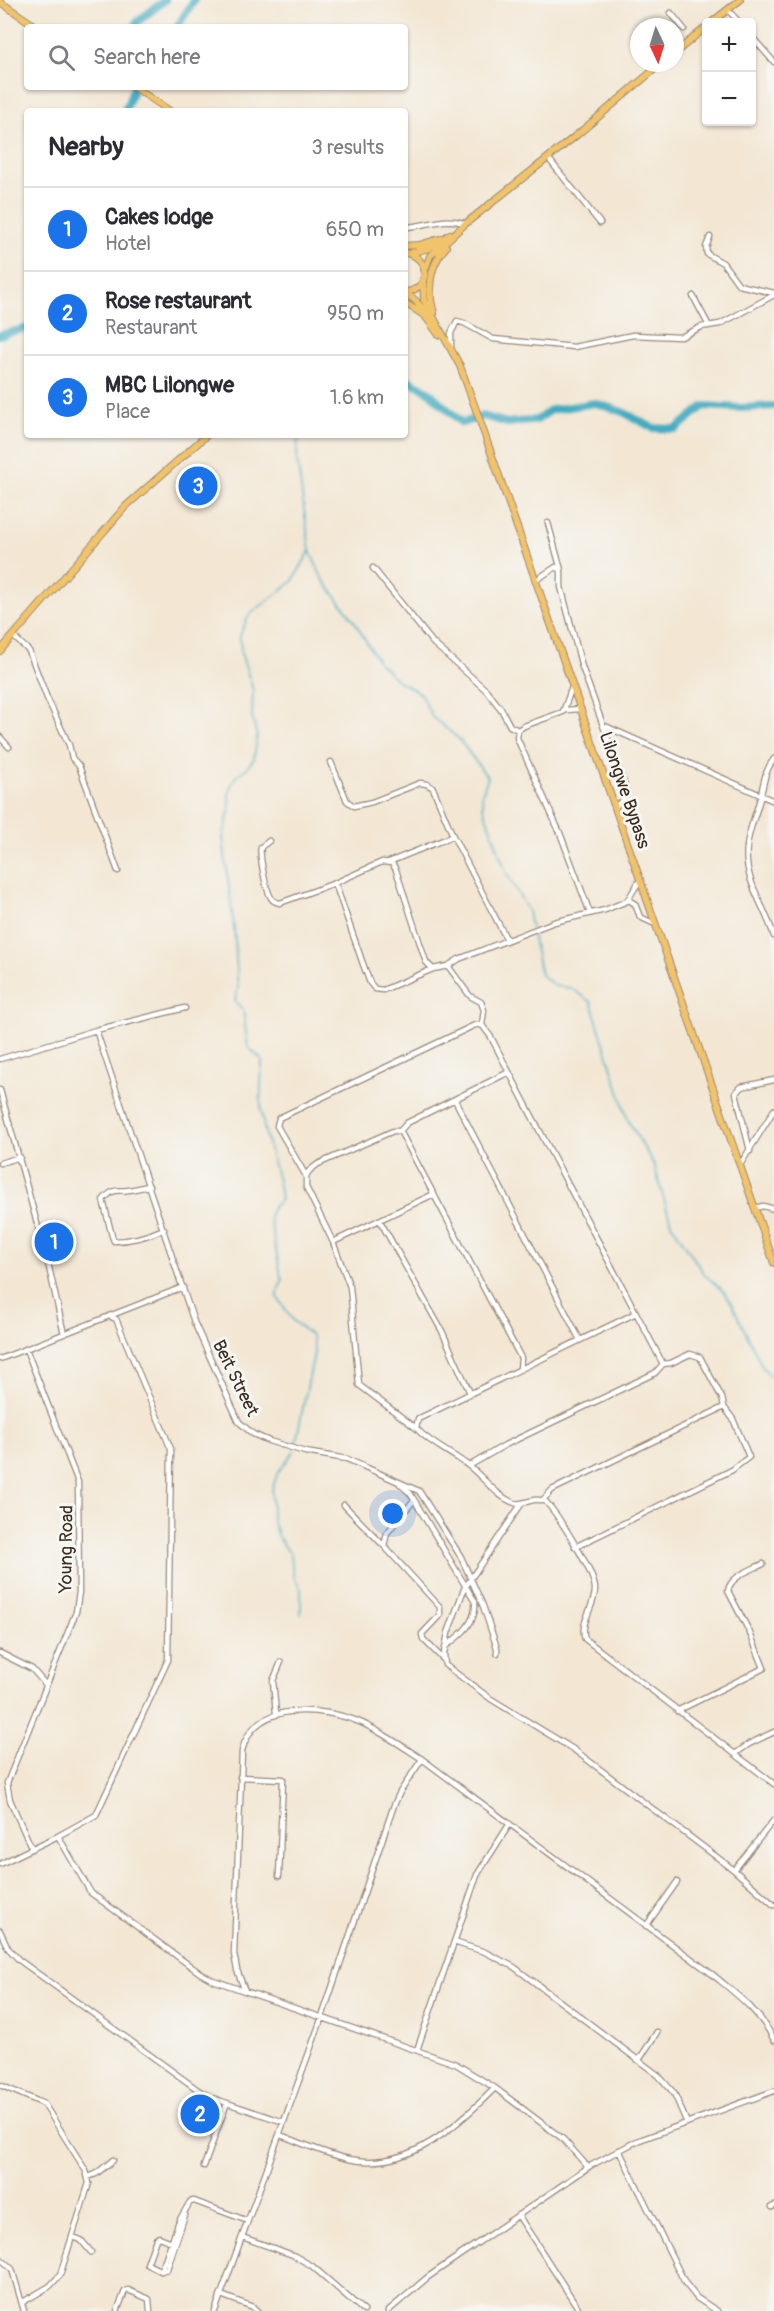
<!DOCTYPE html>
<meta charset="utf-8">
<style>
body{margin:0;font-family:Pangolin,sans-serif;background:#f7f7f7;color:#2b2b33}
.controls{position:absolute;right:18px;top:18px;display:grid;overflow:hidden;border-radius:6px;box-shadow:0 2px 4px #0004}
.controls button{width:54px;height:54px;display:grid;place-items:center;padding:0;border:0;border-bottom:2px solid #e1e1e2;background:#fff;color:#2b2b33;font:30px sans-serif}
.compass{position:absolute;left:630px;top:18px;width:54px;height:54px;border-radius:50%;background:#fff;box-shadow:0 2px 4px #0004;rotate:176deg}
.you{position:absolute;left:393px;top:1514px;width:21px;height:21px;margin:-15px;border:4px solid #fff;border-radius:50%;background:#1a73e8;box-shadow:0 0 0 9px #1a73e833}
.badge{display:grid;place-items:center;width:39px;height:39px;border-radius:50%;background:#1a73e8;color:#fff;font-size:20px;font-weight:700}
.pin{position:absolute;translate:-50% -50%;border:3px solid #fff;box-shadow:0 2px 6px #0006}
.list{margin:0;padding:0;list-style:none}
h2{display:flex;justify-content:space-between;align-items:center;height:78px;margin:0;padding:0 24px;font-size:26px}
h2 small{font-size:20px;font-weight:400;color:#7c7c81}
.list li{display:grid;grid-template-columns:39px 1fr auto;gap:18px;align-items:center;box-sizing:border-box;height:84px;padding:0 24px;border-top:2px solid #e1e1e2}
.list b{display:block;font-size:22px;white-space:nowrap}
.list p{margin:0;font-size:20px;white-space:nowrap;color:#7c7c81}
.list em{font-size:20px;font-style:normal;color:#7c7c81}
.icon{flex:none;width:33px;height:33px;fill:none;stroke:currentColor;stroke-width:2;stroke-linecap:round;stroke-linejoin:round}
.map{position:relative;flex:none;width:774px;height:2311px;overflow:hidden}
.search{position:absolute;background:#fff;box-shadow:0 2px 4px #0004;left:24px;top:24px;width:384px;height:66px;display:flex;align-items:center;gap:15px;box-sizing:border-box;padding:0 21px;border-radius:6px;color:#7c7c81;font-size:22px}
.panel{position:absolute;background:#fff;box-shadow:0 2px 4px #0004;left:24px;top:108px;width:384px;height:330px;border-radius:6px}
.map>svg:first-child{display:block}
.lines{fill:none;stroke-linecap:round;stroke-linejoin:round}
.stream{stroke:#42acc1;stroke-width:1.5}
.river{stroke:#42acc1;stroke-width:8}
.minor-casing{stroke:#978879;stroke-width:7}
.major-casing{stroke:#978879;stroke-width:8}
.minor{stroke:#fff;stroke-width:4.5}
.major{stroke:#f1c36a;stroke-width:6}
.labels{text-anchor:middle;stroke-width:6;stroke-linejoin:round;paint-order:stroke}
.street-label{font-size:18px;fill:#3b2a1e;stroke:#f6f6f2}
</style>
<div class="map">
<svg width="774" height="2311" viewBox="0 0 774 2311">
<rect width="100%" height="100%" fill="#f6f6f2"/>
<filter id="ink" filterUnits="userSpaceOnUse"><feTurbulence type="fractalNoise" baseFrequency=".0167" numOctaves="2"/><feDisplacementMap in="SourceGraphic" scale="12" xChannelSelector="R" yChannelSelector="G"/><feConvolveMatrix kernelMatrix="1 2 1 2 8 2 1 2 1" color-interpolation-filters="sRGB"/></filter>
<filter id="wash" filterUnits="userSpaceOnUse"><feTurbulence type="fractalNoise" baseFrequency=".008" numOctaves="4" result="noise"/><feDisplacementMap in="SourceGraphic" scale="24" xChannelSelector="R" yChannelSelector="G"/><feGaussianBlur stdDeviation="1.35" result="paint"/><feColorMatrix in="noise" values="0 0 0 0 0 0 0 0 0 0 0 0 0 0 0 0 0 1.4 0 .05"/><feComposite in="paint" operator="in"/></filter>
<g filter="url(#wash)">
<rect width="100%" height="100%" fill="#f3e7d4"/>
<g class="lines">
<!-- stream -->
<path class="stream" d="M298 435 297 460 310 551 322 578 353 619 378 661 398 681 420 693 432 717 458 738 488 778 482 794 483 807 506 872 528 911 531 929
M532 934 541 975 555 986 571 988 591 1002 628 1120 654 1165 671 1223 704 1274 722 1290 731 1302 763 1368 774 1379
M295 1447 314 1353 312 1336 294 1322 278 1298V1291L282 1281 269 1216 273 1207 281 1199C278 1168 263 1139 261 1107 260 1092 262 1075 262 1060L248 1047 243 1010 235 1001 238 988 234 928 223 838 230 808 229 795 231 785 237 775 246 769 254 759 257 736 252 717 253 690 241 653 240 635 249 615 292 582 310 551
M294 1451 277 1474 272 1490V1520L278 1537 291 1555 293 1575 301 1589V1614"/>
<!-- river -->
<path class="river" d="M136 27V23L165 0
M177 27 194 0
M125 111 134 87
M0 335 27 328
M405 378 428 391 462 423 483 416 507 423 537 420 551 410 595 403 623 412 653 428 676 429 704 406 741 408 774 406"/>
</g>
</g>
<g filter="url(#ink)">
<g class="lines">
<defs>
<path id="minor" d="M728 10 739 22
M671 13 684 29
M752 37 774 62
M548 158 600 223
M405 227C424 227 448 215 465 224
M710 237 706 247 707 254 723 263 739 285 774 293
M693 296 709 326
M451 349V333L457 321 464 323 493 339 574 347 633 335 681 337 701 327 720 324 774 295
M548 523 561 570V587L582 667 627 792 624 799 615 807
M373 568 433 643 486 690 501 709 510 726 518 730
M539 578 556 567 561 570
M13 636 29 651 47 698 69 745 72 758 79 766 118 871
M572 687 563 712 524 726 518 730 517 738 560 833 590 913
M565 710 581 709
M605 726 774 801
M0 737 9 747
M774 759C763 773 764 786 759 802 755 817 748 832 747 847 743 880 765 906 774 936
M331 762 347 801 354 806 372 802 420 783 427 784 433 788 453 836 507 940
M269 841 261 847C259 855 266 892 272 899 274 902 276 902 280 903L335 883 382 862 392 863 396 870 426 962 433 969
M389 862 453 836
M335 883 363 964 370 983 375 989 383 990 433 969 448 966 470 996 481 1002 484 1010 482 1025 491 1037C547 1147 606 1255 663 1364
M629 900 635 904 640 917 655 924
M448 966 459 959 554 922 605 910 627 901 640 880
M96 1030 185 1008
M0 1059 96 1030 194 1322 239 1422 253 1434 269 1441 305 1452 347 1459 419 1491 461 1557 483 1606 497 1648V1653
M0 1090 48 1263 64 1334
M455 1100 580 1340
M400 1131 521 1358 520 1369
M750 1151 736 1093 741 1087 774 1080
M0 1163 20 1157
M740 1165 774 1110
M306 1176 277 1126 279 1118 475 1025H482
M149 1186C142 1187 136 1189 129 1190 115 1192 115 1187 103 1200L112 1236 114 1241C132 1241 148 1236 164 1229
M755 1208 763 1206 774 1209
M380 1221 442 1331 470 1393
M333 1242 434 1194
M636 1313 418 1419 416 1428C431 1445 453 1453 470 1467 484 1478 497 1497 515 1503 525 1506 533 1495 546 1502 558 1515 596 1574 595 1590 595 1606 579 1623 585 1639L774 1784
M26 1349 78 1482 79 1592 76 1612 7 1783 10 1800 32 1849
M0 1359 183 1287
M416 1428 359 1385 350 1287 333 1242 306 1187V1176L309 1171 318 1164 393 1131H400L407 1123 509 1072
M469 1466 505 1445 655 1373 663 1364 671 1363 690 1354 700 1357 722 1398 724 1407 733 1419 749 1457 732 1470 575 1547
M400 1484 410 1493 475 1602C477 1622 461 1635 446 1646
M414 1500 387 1533 384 1546 440 1607V1615L422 1634 423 1639 444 1660
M543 1500 552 1490 724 1407
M522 1503 464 1589 448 1633 444 1654 445 1665 491 1699 573 1749 734 1870 774 1905
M344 1505 384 1546
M0 1653 32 1669 46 1685
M677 1711 764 1668 749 1631 728 1591C730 1576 751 1570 763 1564
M276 1713 273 1681 281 1662
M735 1754 749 1744 774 1732
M240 1777 283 1779 279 1876
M58 1836 91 1893 200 1973 213 1980 456 2064 495 2088 563 2139 588 2167
M0 1864 58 1836 96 1815 168 1660 171 1449 116 1319 109 1316
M734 1870 774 1820
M646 1926 677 1882
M0 1931 8 1948 19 1960 201 2092 212 2098 284 2122
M454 1942 485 1952 514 1967 658 2075 674 2093 687 2123
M245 1991 237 1970 234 1954 242 1751C254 1699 324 1707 362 1723 383 1733 402 1746 422 1759L712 1974C736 1994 760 2011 774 2040
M417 2050 477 1875 509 1825
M639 2060 657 2032
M0 2085 44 2104 86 2171 89 2183 60 2275 50 2286 23 2302
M280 2135C302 2143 325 2154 349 2159 408 2172 457 2126 495 2088
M619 2150 685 2283 697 2298 717 2311
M204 2166 227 2103
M88 2177 96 2174 113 2160
M772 2207 774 2206
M518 2215 580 2311
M73 2237 81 2240 91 2252
M242 2237 293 2255 312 2266 364 2311
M0 2258 12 2269 24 2311
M161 2271 179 2221 190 2202 194 2201 248 2221
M161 2271 167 2269 185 2215
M161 2271 147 2264 156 2239 159 2237 172 2242
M221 2295 253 2307 257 2311
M117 2311 125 2291 128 2290 149 2299 150 2311
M215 2311 322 2017 394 1805 400 1792 422 1759
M388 2311 428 2277 590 2166 637 2141 774 2091"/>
<path id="major" d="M0 2 37 27
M712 22 740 0
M675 53 706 27
M134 87 170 111
M405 246 419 245 439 239
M405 253C431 256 431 290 405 292
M411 253 429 248 450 234
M425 270 430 256 465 224 578 134 662 63
M423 281 424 300 460 366 475 407 774 1263
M405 293 415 300 428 316
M405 303 425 316 439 335
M434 313C427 289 429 266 446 247
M0 651 126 506 207 435"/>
</defs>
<!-- minor casing -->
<use href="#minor" class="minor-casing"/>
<!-- major casing -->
<use href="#major" class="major-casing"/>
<!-- minor -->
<use href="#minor" class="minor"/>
<!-- major -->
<use href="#major" class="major"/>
</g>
</g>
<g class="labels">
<!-- street labels -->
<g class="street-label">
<text transform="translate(625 790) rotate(71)" y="6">Lilongwe Bypass</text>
<text transform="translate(236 1378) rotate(64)" y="6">Beit Street</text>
<text transform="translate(66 1549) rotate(-89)" y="6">Young Road</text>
</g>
</g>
</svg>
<div class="controls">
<button>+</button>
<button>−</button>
</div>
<svg class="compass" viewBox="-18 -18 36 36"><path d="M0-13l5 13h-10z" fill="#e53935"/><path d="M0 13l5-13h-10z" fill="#7c7c81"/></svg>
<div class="you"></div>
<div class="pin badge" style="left:54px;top:1242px">1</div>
<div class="pin badge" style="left:200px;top:2114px">2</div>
<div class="pin badge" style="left:198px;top:486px">3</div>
<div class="search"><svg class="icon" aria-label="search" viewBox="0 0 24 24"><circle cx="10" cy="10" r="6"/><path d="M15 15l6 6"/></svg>Search here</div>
<section class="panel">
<h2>Nearby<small>3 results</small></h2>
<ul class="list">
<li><span class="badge">1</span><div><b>Cakes lodge</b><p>Hotel</p></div><em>650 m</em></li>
<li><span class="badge">2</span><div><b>Rose restaurant</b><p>Restaurant</p></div><em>950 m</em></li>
<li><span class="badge">3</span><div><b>MBC Lilongwe</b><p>Place</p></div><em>1.6 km</em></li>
</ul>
</section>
</div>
